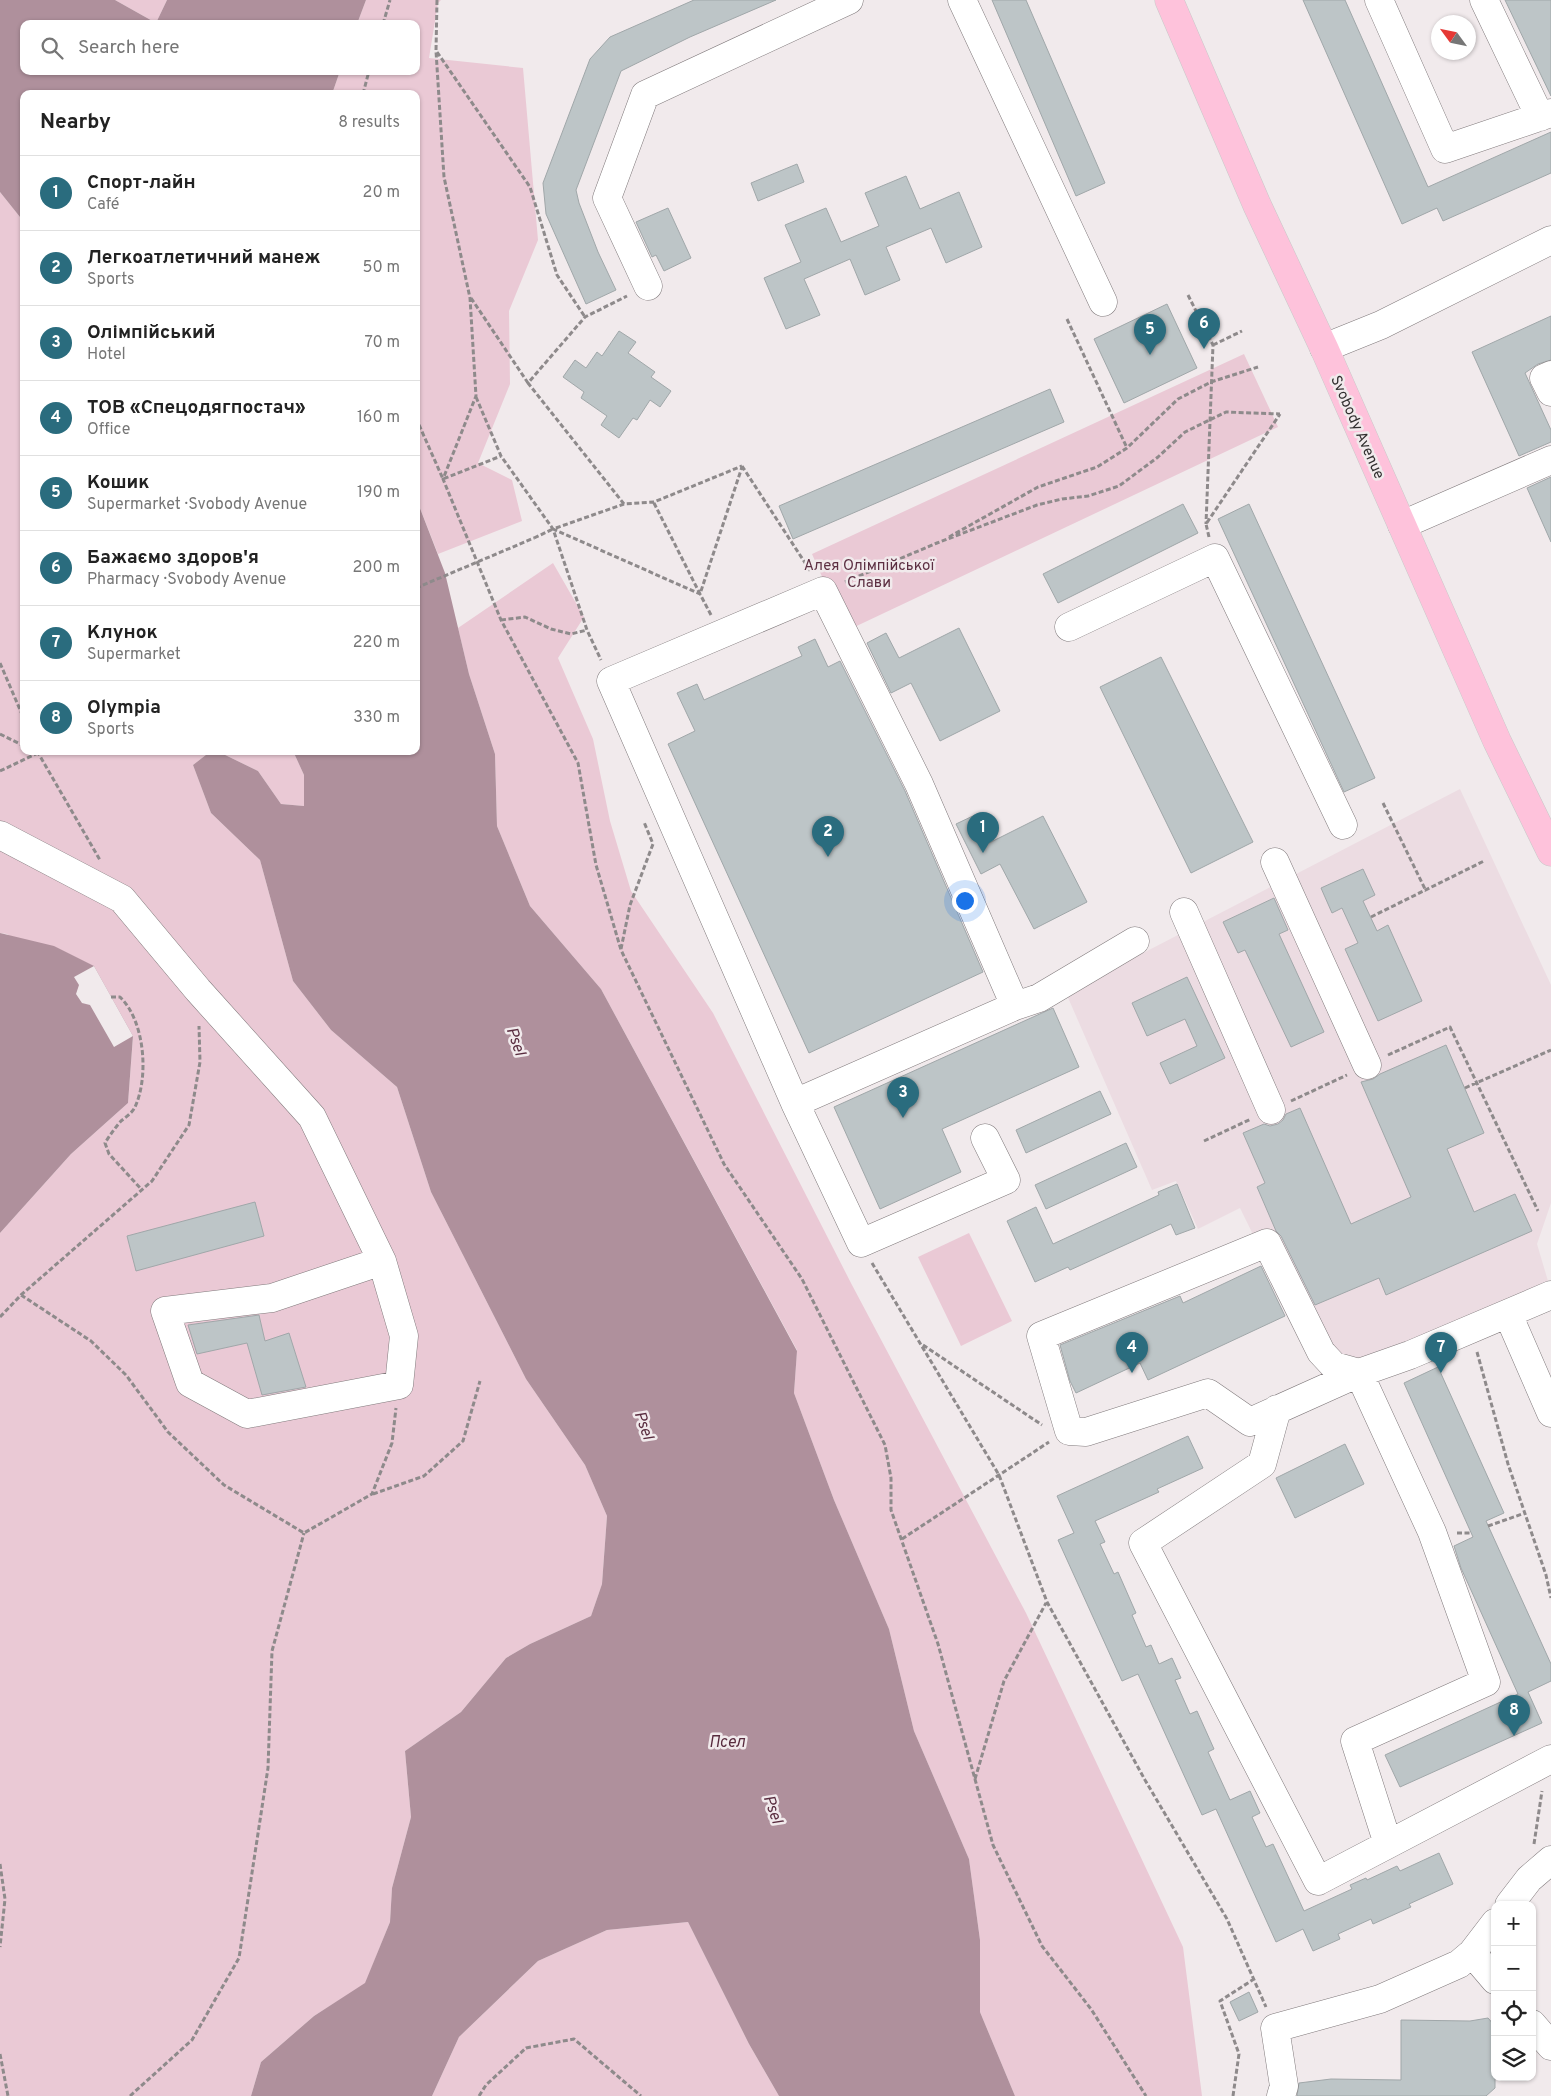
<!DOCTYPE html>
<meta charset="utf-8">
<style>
body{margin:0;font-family:Overpass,sans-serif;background:#f2f2f2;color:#222}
.controls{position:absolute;right:15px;bottom:15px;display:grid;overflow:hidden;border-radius:10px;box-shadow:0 1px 4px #0004}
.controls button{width:45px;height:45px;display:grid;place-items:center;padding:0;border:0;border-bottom:1px solid #e0e0e0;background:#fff;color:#222;font:25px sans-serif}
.compass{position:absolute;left:1431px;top:15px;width:45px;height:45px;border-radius:50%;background:#fff;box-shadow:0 1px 4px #0004;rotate:303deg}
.you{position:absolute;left:964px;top:900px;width:18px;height:18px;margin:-12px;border:4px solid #fff;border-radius:50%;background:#1a73e8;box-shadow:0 0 0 8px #1a73e833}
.badge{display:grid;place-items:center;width:32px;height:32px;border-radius:50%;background:#2a6c7e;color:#fff;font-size:16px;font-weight:700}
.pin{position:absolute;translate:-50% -41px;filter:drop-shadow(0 1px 2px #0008)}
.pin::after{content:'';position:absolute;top:26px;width:18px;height:15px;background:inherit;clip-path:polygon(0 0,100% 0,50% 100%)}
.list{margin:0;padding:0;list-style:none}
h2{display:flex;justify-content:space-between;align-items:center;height:65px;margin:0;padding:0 20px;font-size:21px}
h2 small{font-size:16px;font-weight:400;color:#767676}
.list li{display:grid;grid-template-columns:32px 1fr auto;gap:15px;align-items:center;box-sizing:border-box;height:75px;padding:0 20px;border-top:1px solid #e0e0e0}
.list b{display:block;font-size:19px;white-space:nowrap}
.list p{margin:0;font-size:16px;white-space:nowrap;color:#767676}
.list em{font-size:16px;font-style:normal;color:#767676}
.icon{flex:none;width:28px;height:28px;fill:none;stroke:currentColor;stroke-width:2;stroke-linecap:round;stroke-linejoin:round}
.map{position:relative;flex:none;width:1551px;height:2096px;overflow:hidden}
.search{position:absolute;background:#fff;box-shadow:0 1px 4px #0004;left:20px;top:20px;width:400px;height:55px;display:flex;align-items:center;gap:12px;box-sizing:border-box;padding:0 18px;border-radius:10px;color:#767676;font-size:19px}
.panel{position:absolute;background:#fff;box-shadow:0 1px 4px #0004;left:20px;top:90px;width:400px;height:665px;border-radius:10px}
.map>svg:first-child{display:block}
.built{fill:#ecdce2}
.green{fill:#eac9d5}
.water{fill:#af909c}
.pier{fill:#f1eaec}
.building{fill:#bdc5c7;stroke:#a0a7a9}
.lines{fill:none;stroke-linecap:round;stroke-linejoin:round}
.minor-casing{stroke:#807a7c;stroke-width:29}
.major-casing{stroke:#c9c9c9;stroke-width:29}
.path{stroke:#8e8a8b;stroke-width:3;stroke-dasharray:5 2.5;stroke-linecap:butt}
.minor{stroke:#fff;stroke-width:28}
.major{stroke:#fec2db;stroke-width:28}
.path-bridge{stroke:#8e8a8b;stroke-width:3;stroke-dasharray:5 2.5;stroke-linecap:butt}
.labels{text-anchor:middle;stroke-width:5;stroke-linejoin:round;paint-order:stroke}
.street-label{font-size:15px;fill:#312f2f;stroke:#f1eaec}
.park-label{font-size:15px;fill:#5d3043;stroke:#f1eaec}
.water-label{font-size:16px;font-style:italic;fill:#582b3e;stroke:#f1eaec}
</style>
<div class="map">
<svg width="1551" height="2096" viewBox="0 0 1551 2096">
<rect width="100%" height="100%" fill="#f1eaec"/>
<!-- built -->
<path class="built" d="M1460 789 1551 985V1203L1537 1244 1548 1281 1324 1379 1240 1208 1198 1229 1176 1181 1152 1190 1066 993Z"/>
<!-- green -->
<path class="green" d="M115 0H167L156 23Z
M366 0H441L438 3 429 58 523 68 538 240 509 311 510 384 478 463 512 480 522 521 438 554 416 498V94H332L340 71H416V24H357Z
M0 192 24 222V751H211L193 765 211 813 260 860 293 981 331 1030 397 1087 431 1192 526 1379 585 1465 607 1516 602 1584 591 1616 530 1644 506 1658 461 1712 405 1751 411 1817 392 1888 390 1922 365 1984 314 2016 261 2062 251 2096H0V1233L71 1154 128 1103 133 1037 127 1026 7 934 0 933Z
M1244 354 1278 427 846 631 812 554Z
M553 563 584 617 558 658 593 739 610 821 631 891 713 1013 852 1285 1026 1613 1183 1947 1202 2096H1015L980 2012V1940L969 1859 914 1731 889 1629 834 1500 794 1393 797 1350 601 989 530 906 497 826 495 754 469 674 458 628Z
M217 751H293L304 775V806L281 804 258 771Z
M969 1233 1012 1321 961 1346 918 1257Z
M688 1922 749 2044 779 2096H432L459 2037 538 1961 607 1930Z"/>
<!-- water -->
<path class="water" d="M0 0H115L156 23 167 0H366L357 24H24V71H340L332 94H24V222L0 192Z
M416 498 445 573 469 674 495 754 497 826 530 906 601 989 797 1351 794 1393 834 1500 889 1629 914 1731 969 1859 980 1940V2012L1015 2096H779L749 2044 688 1922 607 1930 538 1961 459 2037 432 2096H251L261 2062 314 2016 365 1983 390 1922 392 1888 411 1817 405 1751 461 1712 506 1658 530 1644 591 1616 602 1584 607 1516 585 1465 526 1379 431 1192 397 1087 331 1030 293 981 260 860 211 813 193 765 211 751H217L258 771 281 804 304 806V775L293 751H416Z
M0 933 54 946 94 966 133 1036 128 1103 71 1154 0 1233Z"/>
<!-- pier -->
<path class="pier" d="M94 966 133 1036 114 1047 90 1005 82 1003 76 994 79 985 74 977Z"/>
<!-- building -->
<path class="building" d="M694 0H776L690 37 621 71 576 190 579 203 598 252 616 290 586 304 546 214 543 183 590 59 610 37Z
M992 0H1026L1105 183 1076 196Z
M1303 0H1345L1428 187 1551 132V173L1443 221 1437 208 1402 224Z
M1505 0H1551V96Z
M797 164 804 182 758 201 751 183Z
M906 176 920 209 959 192 982 247 946 263 931 228 886 247 900 280 865 295 850 259 804 279 820 315 786 329 764 278 801 262 785 225 826 208 841 242 879 226 865 193Z
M668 208 691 258 664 271 656 255 652 257 636 222Z
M1167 304 1197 368 1124 403 1094 339Z
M1551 316V360L1538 364 1525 373 1551 430V442L1519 456 1472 352Z
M619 331 636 342 628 353 655 372 651 377 671 391 660 407 650 400 637 420 633 418 619 438 601 425 607 416 581 398 584 392 563 377 575 360 586 368 597 352 602 356Z
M1050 389 1064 422 793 539 779 506Z
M1551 477V542L1527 488Z
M1183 504 1198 533 1058 603 1043 574Z
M1249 504 1375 778 1344 792 1218 519Z
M959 628 1000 711 940 741 911 683 891 693 867 643 886 633 899 658Z
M815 639 828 667 840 661 905 791 983 972 809 1053 668 744 695 731 677 693 697 684 704 700 802 656 798 647Z
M1161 657 1253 842 1191 873 1100 687Z
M975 815 989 843 1043 816 1087 902 1034 929 1000 864 981 874 956 824Z
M1363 869 1375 895 1363 901 1377 931 1388 925 1422 1001 1378 1021 1345 949 1358 943 1342 908 1332 913 1321 888Z
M1274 898 1288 930 1279 934 1324 1032 1291 1047 1245 950 1238 953 1223 922Z
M1187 977 1225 1058 1170 1084 1160 1063 1197 1046 1185 1019 1147 1036 1132 1003Z
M1053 1008 1079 1067 942 1129 961 1172 880 1209 834 1107Z
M1446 1045 1484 1133 1447 1149 1474 1212 1515 1194 1532 1231 1386 1295 1379 1278 1315 1305 1281 1236 1276 1231 1257 1187 1265 1183 1243 1133 1264 1124 1270 1126 1278 1124 1283 1120 1286 1114 1300 1108 1351 1224 1411 1197 1361 1082 1373 1079 1380 1074Z
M1100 1091 1111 1114 1026 1153 1016 1130Z
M1126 1143 1137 1167 1046 1209 1035 1185Z
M1177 1184 1195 1228 1176 1235 1171 1224 1070 1270 1068 1267 1035 1282 1007 1221 1036 1207 1053 1244 1159 1195 1158 1192Z
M255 1202 264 1236 136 1271 127 1236Z
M1261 1266 1285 1316 1148 1380 1140 1363 1076 1393 1070 1381 1060 1345 1180 1296 1183 1303Z
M259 1315 265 1341 289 1333 306 1387 262 1395 247 1343 197 1354 188 1325Z
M1438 1367 1504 1513 1486 1521 1551 1664V1681L1528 1692 1542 1723 1400 1787 1385 1755 1518 1694 1461 1568 1454 1546 1473 1537 1404 1383Z
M1188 1436 1203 1468 1157 1489 1159 1492 1095 1521 1105 1542 1100 1544 1114 1574 1118 1572 1136 1613 1132 1615 1146 1647 1151 1645 1159 1664 1172 1658 1181 1678 1175 1680 1190 1714 1197 1711 1214 1749 1208 1752 1230 1800 1250 1791 1260 1813 1252 1817 1266 1847 1273 1844 1304 1911 1352 1889 1350 1885 1366 1878 1367 1880 1397 1866 1400 1871 1439 1853 1453 1884 1409 1904 1411 1907 1373 1924 1371 1919 1338 1934 1340 1939 1313 1951 1303 1929 1276 1942 1216 1809 1202 1815 1138 1674 1122 1681 1058 1540 1074 1533 1057 1496Z
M1345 1444 1364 1484 1295 1518 1276 1478Z
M1249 1992 1258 2012 1239 2021 1230 2002Z
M1488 2018 1495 2026V2088L1486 2096H1297L1299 2083 1331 2079 1401 2080V2020L1470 2021Z"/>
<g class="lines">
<defs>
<path id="minor" d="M962 0 1103 302
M1379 0 1445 149 1551 113
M1484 0 1540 117
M648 286 607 198 645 95 849 0
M1324 348 1381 325 1551 240
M1551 375 1544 378 1551 392
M1402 525 1551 460
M823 591 919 784 1015 1006 795 1103 611 681Z
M1069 627 1215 558 1343 825
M0 835 122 899 198 990 312 1117 382 1261 404 1336 399 1385 247 1414 190 1383 165 1311 272 1298 382 1261
M1275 862 1367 1065
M1184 912 1271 1110
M1015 1006 1039 998 1135 941
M795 1103 861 1243 1006 1180 985 1138
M1508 1314 1551 1413
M1277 1409 1262 1464 1143 1543 1318 1881 1551 1759
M1388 1844 1355 1741 1486 1682 1432 1532 1359 1373 1334 1366 1321 1352 1267 1243 1041 1336 1069 1431 1086 1432 1208 1393 1250 1422 1359 1373 1410 1355 1551 1295
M1509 1905 1529 1879 1551 1860
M1495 1923 1472 1953 1495 1980
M1532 2024 1551 2046
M1281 2096 1284 2086 1275 2028 1380 1999 1459 1964 1472 1953"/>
<path id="major" d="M1169 0 1257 205 1324 348 1497 741 1551 852"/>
</defs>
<!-- minor casing -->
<use href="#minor" class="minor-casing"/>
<!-- major casing -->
<use href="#major" class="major-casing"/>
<!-- path -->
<path class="path" d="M437 0 436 51 444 177 470 298 476 396 443 479 501 620 578 763 596 865 621 950 724 1164 802 1279 885 1445 891 1478V1510L938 1644 993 1845 1042 1946 1091 2009 1146 2096
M383 24 390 0
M437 52 530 187 557 275 585 317
M363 94 369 71
M1188 295 1213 345 1206 524
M471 298 528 383
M1067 319 1127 448
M1213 345 1242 331
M476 397 501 456 553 529 587 630 601 660
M416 418 443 479 501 456
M742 466 811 572
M654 503 700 594 742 467
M624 504 528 383 585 317 627 296
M949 537 1038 487 1097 467 1127 448 1178 399 1211 382 1258 367
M1209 537 1206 524 1280 414
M534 538 553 529
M845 582 937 543 1037 505 1062 499 1088 496 1119 486 1158 457 1185 432 1226 412 1280 414
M711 615 700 594 553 529 624 504 654 502 742 466
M501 620 525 617 551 629 571 634 587 630
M0 663 24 719
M0 734 24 746
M37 751 100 860
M0 771 42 751
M1383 803 1426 891
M1371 917 1484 861
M621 949 630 905 653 844 644 822
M111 997H120C145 1021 149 1077 135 1107 132 1113 126 1117 121 1121 115 1128 110 1135 105 1143L109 1154 142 1190
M1388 1055 1450 1027 1538 1211
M1465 1088 1551 1050
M1291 1101 1347 1075
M1204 1141 1251 1119
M872 1263 999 1475 1047 1602 1145 1780 1227 1919 1266 2007
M21 1295 91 1341 126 1375 168 1432 224 1485 304 1533 372 1494 392 1443 396 1408
M0 1317 21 1295 152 1181 189 1125 200 1062 199 1026
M923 1345 1042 1425
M1477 1352 1508 1464 1546 1575 1551 1598
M373 1494 424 1476 463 1441 480 1381
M1488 1526 1525 1513
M1457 1533H1472
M902 1539 1049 1442
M975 1779 1004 1681 1046 1603
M1534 1844 1542 1791
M0 1864 5 1899 0 1947
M0 2054 8 2096
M130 2096 192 2040 239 1958 268 1768 272 1651 304 1533
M479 2096 486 2085 526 2048 574 2039 641 2096
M1233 2096 1239 2054 1220 2001 1254 1979"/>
<!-- minor -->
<use href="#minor" class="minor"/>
<!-- major -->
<use href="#major" class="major"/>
<!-- path-bridge -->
<path class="path-bridge" d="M416 588 534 538"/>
</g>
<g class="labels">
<!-- street labels -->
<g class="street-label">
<text transform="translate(1358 427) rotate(66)" y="5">Svobody Avenue</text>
</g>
<!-- park labels -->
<g class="park-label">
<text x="869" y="570">Алея Олімпійської<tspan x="869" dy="17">Слави</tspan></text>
</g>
<!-- water labels -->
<g class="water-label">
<text transform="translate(517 1041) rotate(71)" y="6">Psel</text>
<text transform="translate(645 1425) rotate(71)" y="6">Psel</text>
<text x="727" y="1747">Псел</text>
<text transform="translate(774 1809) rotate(71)" y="6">Psel</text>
</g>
</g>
</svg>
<div class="controls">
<button>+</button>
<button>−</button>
<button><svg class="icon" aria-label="locate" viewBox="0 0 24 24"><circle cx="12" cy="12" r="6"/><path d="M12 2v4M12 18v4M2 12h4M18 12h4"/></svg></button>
<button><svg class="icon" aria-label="layers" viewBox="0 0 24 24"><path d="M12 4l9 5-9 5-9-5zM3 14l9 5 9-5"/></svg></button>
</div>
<svg class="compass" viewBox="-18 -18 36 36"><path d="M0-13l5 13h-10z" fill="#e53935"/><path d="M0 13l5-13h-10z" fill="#767676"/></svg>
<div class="you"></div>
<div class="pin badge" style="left:983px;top:853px">1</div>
<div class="pin badge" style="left:828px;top:857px">2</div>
<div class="pin badge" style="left:903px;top:1118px">3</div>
<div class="pin badge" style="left:1132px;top:1373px">4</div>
<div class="pin badge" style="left:1150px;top:355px">5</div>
<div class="pin badge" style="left:1204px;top:349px">6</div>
<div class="pin badge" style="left:1441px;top:1373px">7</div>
<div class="pin badge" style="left:1514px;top:1736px">8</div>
<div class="search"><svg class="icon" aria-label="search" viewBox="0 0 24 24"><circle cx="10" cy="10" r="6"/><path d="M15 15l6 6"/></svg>Search here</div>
<section class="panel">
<h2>Nearby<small>8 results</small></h2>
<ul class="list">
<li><span class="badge">1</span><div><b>Спорт-лайн</b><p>Café</p></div><em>20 m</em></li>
<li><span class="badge">2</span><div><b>Легкоатлетичний манеж</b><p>Sports</p></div><em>50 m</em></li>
<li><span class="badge">3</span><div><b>Олімпійський</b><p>Hotel</p></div><em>70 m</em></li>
<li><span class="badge">4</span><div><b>ТОВ «Спецодягпостач»</b><p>Office</p></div><em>160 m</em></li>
<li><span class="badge">5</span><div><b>Кошик</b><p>Supermarket · Svobody Avenue</p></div><em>190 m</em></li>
<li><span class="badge">6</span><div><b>Бажаємо здоров'я</b><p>Pharmacy · Svobody Avenue</p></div><em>200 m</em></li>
<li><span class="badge">7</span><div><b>Клунок</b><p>Supermarket</p></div><em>220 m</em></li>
<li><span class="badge">8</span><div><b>Olympia</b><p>Sports</p></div><em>330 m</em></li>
</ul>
</section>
</div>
